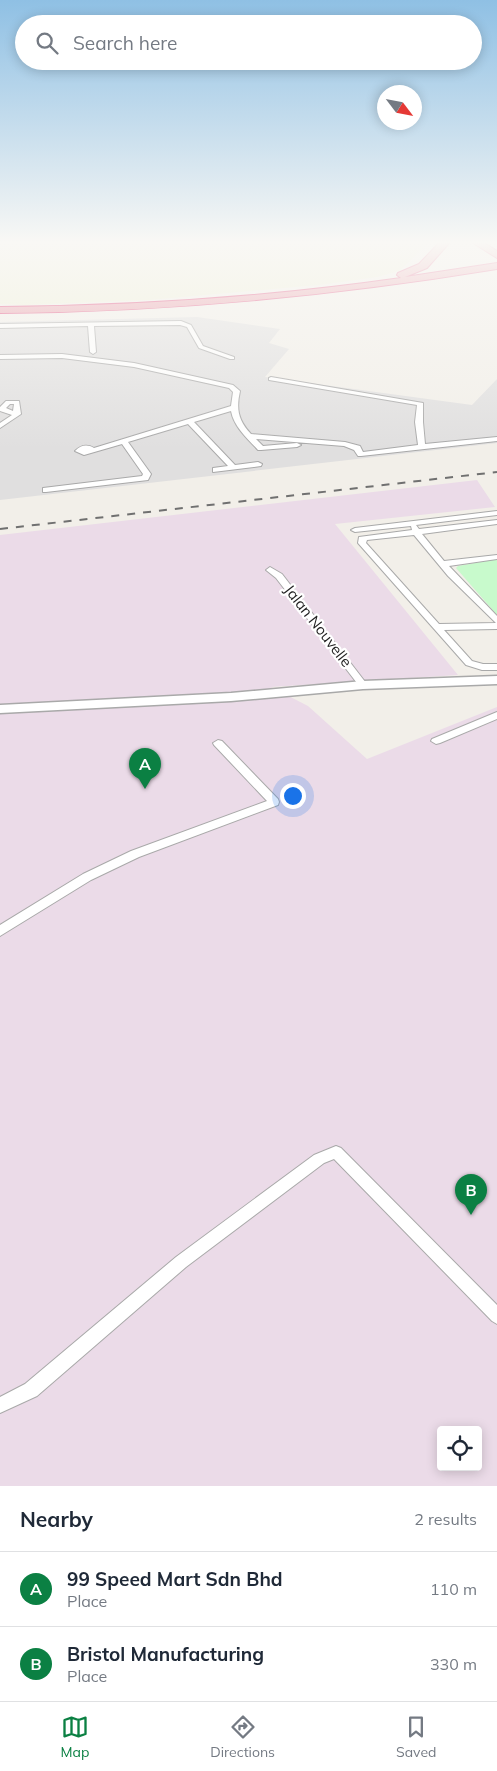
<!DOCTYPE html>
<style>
body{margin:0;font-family:Mulish,sans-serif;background:#f2f2f3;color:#1f2937}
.controls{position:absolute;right:15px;bottom:15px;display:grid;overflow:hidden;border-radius:5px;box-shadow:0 2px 12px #0003}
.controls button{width:45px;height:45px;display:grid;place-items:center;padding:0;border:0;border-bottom:1px solid #e0e1e3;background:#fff;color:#1f2937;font:25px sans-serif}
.compass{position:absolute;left:377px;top:85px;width:45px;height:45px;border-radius:50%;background:#fff;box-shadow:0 2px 12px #0003;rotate:122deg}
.you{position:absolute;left:292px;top:795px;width:18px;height:18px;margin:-12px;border:4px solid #fff;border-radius:50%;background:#1a73e8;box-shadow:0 0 0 8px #1a73e833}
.badge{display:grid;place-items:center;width:32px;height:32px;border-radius:50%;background:#0b8043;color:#fff;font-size:16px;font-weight:700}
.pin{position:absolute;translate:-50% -41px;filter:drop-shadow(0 1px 2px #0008)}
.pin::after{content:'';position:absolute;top:26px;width:18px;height:15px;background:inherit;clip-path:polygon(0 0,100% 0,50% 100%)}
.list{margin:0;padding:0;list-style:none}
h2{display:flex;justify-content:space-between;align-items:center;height:65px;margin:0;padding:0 20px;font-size:21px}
h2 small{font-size:16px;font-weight:400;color:#747a83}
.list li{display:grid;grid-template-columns:32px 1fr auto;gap:15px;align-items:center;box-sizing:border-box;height:75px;padding:0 20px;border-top:1px solid #e0e1e3}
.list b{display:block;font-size:19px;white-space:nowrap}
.list p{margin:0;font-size:16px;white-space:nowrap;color:#747a83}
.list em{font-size:16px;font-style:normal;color:#747a83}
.icon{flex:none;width:28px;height:28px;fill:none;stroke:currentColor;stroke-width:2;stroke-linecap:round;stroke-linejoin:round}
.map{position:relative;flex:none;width:497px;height:1486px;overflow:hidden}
.search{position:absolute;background:#fff;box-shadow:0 2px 12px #0003;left:15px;right:15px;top:15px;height:55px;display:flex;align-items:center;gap:12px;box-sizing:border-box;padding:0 18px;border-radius:28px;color:#747a83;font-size:19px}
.sheet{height:215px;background:#fff}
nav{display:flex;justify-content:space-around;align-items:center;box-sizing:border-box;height:70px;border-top:1px solid #e0e1e3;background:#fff;font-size:14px;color:#747a83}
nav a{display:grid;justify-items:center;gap:2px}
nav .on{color:#0b8043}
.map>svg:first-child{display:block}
.residential{fill:#e0dfdf}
.industrial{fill:#ebdbe8;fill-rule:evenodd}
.farmland{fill:#eef0d5}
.park{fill:#c8facc}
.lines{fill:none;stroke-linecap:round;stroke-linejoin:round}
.minor-casing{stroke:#a9a9a9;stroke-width:2}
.tertiary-casing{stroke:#a9a9a9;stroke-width:3}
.motorway-casing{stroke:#dc2a67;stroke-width:2}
.minor{fill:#fff;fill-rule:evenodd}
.tertiary{fill:#fff;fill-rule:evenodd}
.motorway{fill:#e892a2;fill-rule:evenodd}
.rail{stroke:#707070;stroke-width:2;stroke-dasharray:8 8;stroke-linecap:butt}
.labels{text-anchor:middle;stroke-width:4.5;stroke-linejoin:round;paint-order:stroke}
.street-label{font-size:15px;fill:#222;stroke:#fff}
</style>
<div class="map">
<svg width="497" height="1486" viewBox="0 0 497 1486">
<rect width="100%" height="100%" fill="#f2efe9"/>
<!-- residential -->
<path class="residential" d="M197 317 280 329 269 343 289 349 265 377 472 405 497 379V443L0 500V322Z"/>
<!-- industrial -->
<path class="industrial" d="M477 480 495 507 335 524 458 675 271 687 308 706 367 759 497 707V1486H0V535ZM441 1430H478V1467H441Z"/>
<!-- farmland -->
<path class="farmland" d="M0 241H431L399 271 377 277 319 285 149 300 23 305 0 304Z"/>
<!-- park -->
<path class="park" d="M497 559V615L456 568 458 566Z"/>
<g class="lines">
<defs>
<path id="minor" d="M181 321 191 325 203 346 234 357V359H230L199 348 187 327 180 325 94 326 96 352 93 354 90 352 88 326 0 328V324Z
M62 354 134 363 233 385 240 391C236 409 238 420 251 434L345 442 360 446 363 452 418 445 415 422 417 405 269 380V378L271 377 423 403V422L425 444 497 437V441L361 456H358L354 450 344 446 256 439 263 446 297 443 301 445 297 447 261 450H258C247 438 234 427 231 411L194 422 235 465 258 462 262 464 261 466 213 472V468L228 466 188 424 128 442 151 474 148 480 46 492H43V488L142 476 143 474 122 444 84 455 75 451C81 445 87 444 94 448L231 406 233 392 229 388 134 367 62 358 0 359V355Z
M6 401H19L21 414 0 428V423L12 415 0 411V407ZM10 404H14L13 411 6 408Z
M497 511V515L416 525 419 529 497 520V524L422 534 444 561 497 555V559L449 566 497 616V629L444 630 472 661 483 664H497V670H482L466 665 358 543 359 537 412 530 411 526 355 532 351 530 355 528ZM414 535 448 576 496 623 439 624 366 543 367 540Z
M270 567 282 574 366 683 368 685 366 687H360L276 578 266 570Z
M497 712V719L440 743 436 744 431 741 432 739Z
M218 740 222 741 278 799 279 802 278 805 139 857 91 880 0 936V925L83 874 131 851 267 801 214 745 213 743Z
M336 1146 341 1148 497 1305V1324L492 1321 334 1159 324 1163 186 1267 37 1396 0 1413V1397L25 1384 176 1257 314 1155Z"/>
<path id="tertiary" d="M497 676V684L363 689 231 701 0 713V705L231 693 363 681Z"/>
<path id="motorway" d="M441 241H451L427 268 405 277 497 263V269C332 296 167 312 0 313V307C134 306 268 297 401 278L397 275 398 273 419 264Z
M470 241H481L497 251V258Z"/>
</defs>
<!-- minor casing -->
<use href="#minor" class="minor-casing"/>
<!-- tertiary casing -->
<use href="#tertiary" class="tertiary-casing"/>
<!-- motorway casing -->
<use href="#motorway" class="motorway-casing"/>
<!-- minor -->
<use href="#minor" class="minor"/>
<!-- tertiary -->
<use href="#tertiary" class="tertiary"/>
<!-- motorway -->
<use href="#motorway" class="motorway"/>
<!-- rail -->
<path class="rail" d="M0 529 497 472"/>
</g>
<!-- sky -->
<linearGradient id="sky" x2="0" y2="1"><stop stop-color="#8fc0e4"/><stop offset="0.54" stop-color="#f9f8f5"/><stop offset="1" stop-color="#f9f8f5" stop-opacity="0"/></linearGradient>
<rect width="497" height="449" fill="url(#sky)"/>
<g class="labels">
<!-- street labels -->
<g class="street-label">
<text transform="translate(318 626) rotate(52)" y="5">Jalan Nouvelle</text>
</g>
</g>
</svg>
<div class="controls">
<button><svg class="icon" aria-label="locate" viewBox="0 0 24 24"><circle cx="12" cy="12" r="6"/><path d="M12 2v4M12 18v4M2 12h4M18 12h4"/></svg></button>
</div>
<svg class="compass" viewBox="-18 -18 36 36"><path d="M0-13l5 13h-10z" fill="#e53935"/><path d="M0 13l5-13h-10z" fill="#747a83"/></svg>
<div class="you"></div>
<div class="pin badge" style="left:145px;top:789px">A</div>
<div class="pin badge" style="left:471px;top:1215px">B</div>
<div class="search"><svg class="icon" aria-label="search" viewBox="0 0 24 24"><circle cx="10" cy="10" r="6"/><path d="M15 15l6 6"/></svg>Search here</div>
</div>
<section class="sheet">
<h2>Nearby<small>2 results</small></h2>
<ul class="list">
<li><span class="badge">A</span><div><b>99 Speed Mart Sdn Bhd</b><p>Place</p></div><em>110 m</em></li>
<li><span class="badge">B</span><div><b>Bristol Manufacturing</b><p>Place</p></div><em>330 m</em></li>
</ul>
</section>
<nav>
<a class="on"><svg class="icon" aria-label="map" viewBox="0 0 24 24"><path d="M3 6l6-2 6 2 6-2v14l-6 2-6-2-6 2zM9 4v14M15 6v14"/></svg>Map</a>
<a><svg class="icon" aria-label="directions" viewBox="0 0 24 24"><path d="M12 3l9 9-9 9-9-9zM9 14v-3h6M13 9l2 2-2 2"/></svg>Directions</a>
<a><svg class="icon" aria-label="saved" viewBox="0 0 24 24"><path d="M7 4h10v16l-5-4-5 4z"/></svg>Saved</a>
</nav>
